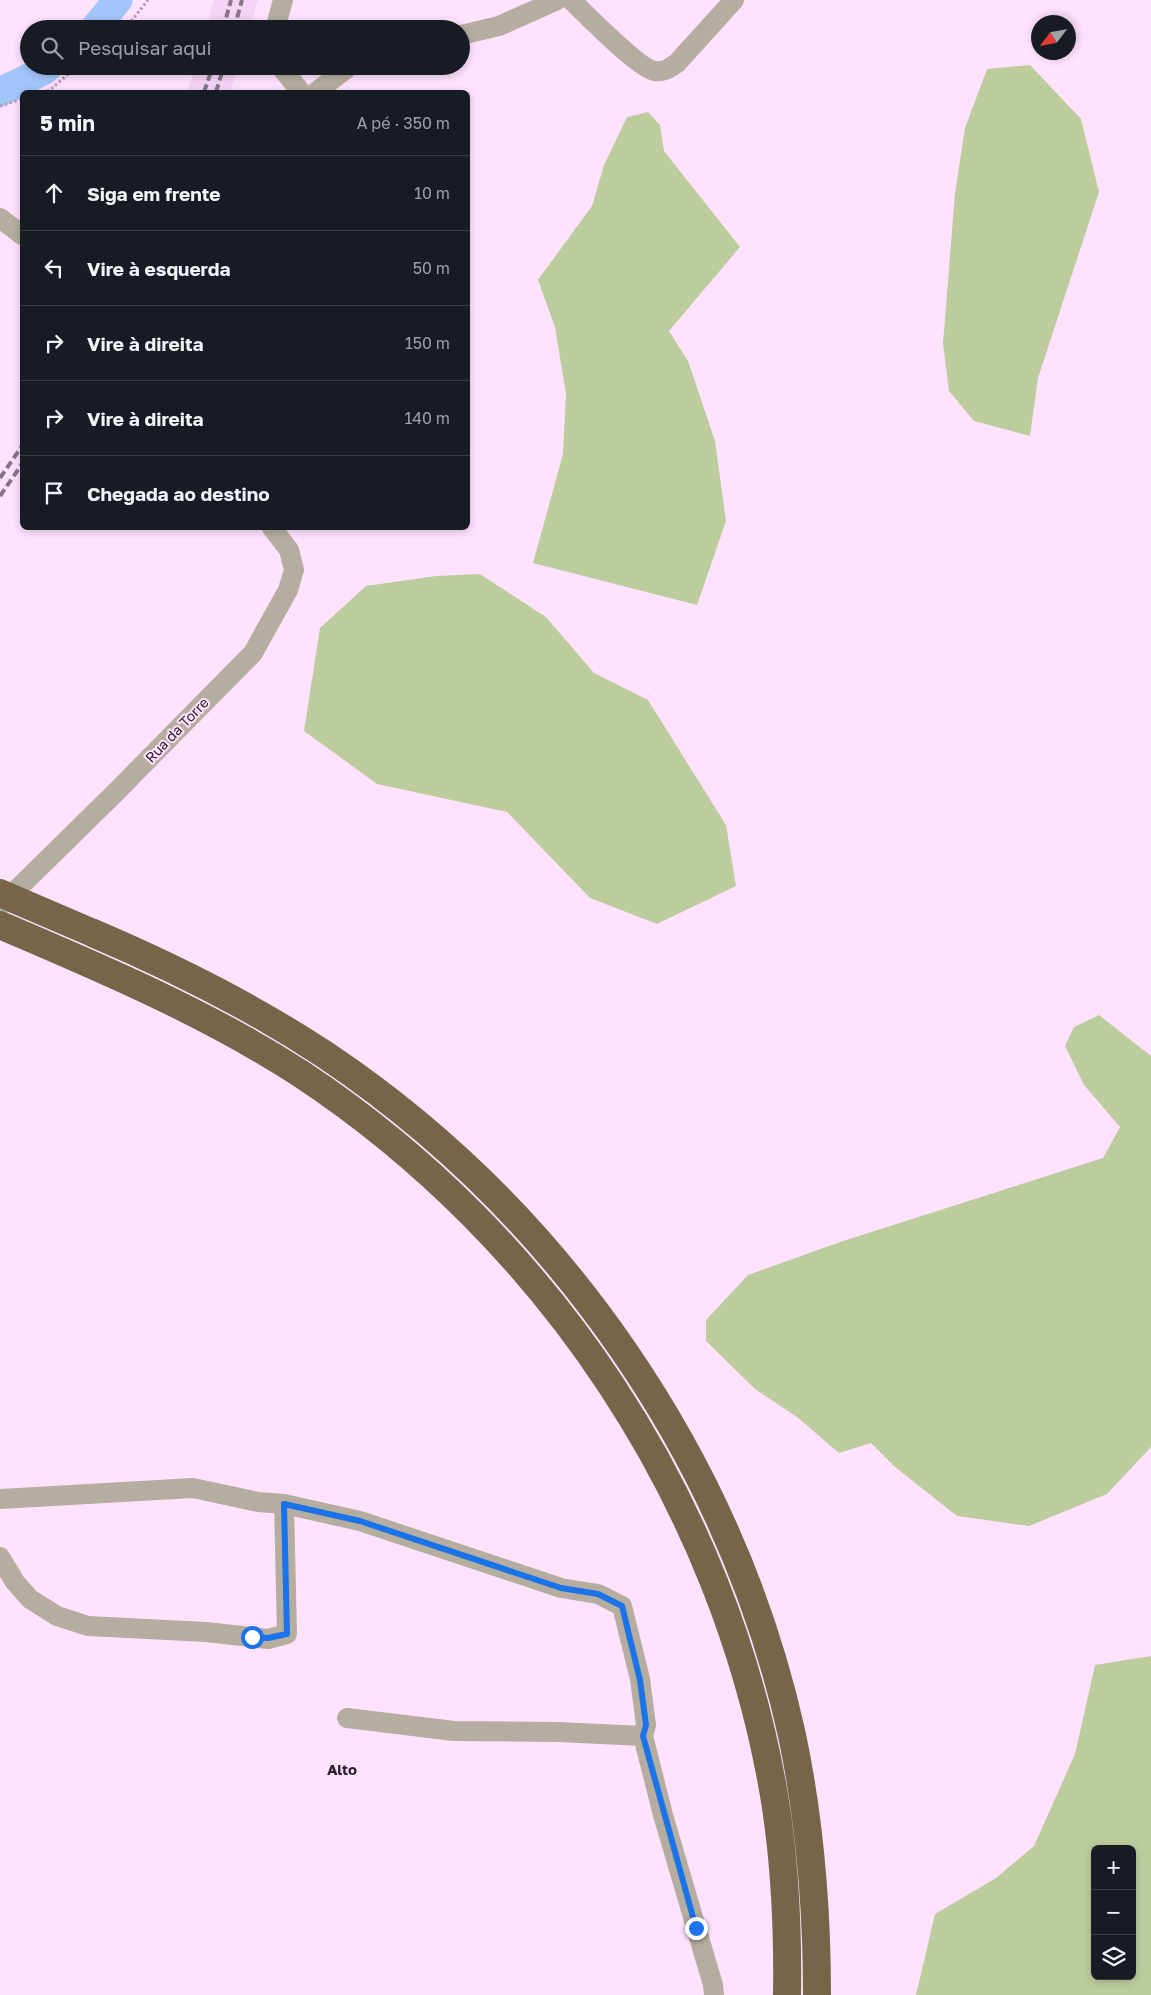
<!DOCTYPE html>
<html lang="pt">
<meta charset="utf-8">
<style>
body{margin:0;font-family:"Golos Text",sans-serif;background:#242831;color:#f1f3f6}
.controls{position:absolute;right:15px;bottom:15px;display:grid;overflow:hidden;border-radius:8px;box-shadow:0 2px 8px #0003}
.controls button{width:45px;height:45px;display:grid;place-items:center;padding:0;border:0;border-bottom:1px solid #363941;background:#171b24;color:#f1f3f6;font:25px sans-serif}
.compass{position:absolute;left:1031px;top:15px;width:45px;height:45px;border-radius:50%;background:#171b24;box-shadow:0 2px 8px #0003;rotate:238deg}
.stop{position:absolute;width:15px;height:15px;margin:-11px;border:4px solid #1a73e8;border-radius:50%;background:#fff}
.stop.end{background:#1a73e8;border-color:#fff;box-shadow:0 1px 5px #0008}
.list{margin:0;padding:0;list-style:none}
h2{display:flex;justify-content:space-between;align-items:center;height:65px;margin:0;padding:0 20px;font-size:21px}
h2 small{font-size:16px;font-weight:400;color:#9ea1a6}
.list li{display:grid;grid-template-columns:32px 1fr auto;gap:15px;align-items:center;box-sizing:border-box;height:75px;padding:0 20px;border-top:1px solid #363941}
.list b{display:block;font-size:19px;white-space:nowrap}
.list em{font-size:16px;font-style:normal;color:#9ea1a6}
.icon{flex:none;width:28px;height:28px;fill:none;stroke:currentColor;stroke-width:2;stroke-linecap:round;stroke-linejoin:round}
.map{position:relative;flex:none;width:1151px;height:1995px;overflow:hidden}
.search{position:absolute;background:#171b24;box-shadow:0 2px 8px #0003;left:20px;top:20px;width:450px;height:55px;display:flex;align-items:center;gap:12px;box-sizing:border-box;padding:0 18px;border-radius:28px;color:#9ea1a6;font-size:19px}
.panel{position:absolute;background:#171b24;box-shadow:0 2px 8px #0003;left:20px;top:90px;width:450px;height:440px;border-radius:8px}
.map>svg:first-child{display:block}
.built{fill:#f5d3f5}
.green{fill:#bdcc9d;fill-rule:evenodd}
.lines{fill:none;stroke-linecap:round;stroke-linejoin:round}
.river{stroke:#a2c6fc;stroke-width:29}
.path{stroke:#b49eb3;stroke-width:3;stroke-dasharray:2.5 2.5;stroke-linecap:butt}
.minor{stroke:#b5ad9f;stroke-width:20}
.highway{stroke:#766548;stroke-width:28}
.rail{stroke:#877587;stroke-width:4;stroke-dasharray:8 4;stroke-linecap:butt}
.highway-bridge{stroke:#766548;stroke-width:28}
.route{stroke:#1a73e8;stroke-width:6}
.labels{text-anchor:middle;stroke-width:4;stroke-linejoin:round;paint-order:stroke}
.street-label{font-size:14px;fill:#2c222c;stroke:#ffe2fe}
.neighbourhood-label{font-size:15px;font-weight:bold;fill:#2c222c;stroke:#ffe2fe}
</style>
<div class="map">
<svg width="1151" height="1995" viewBox="0 0 1151 1995">
<rect width="100%" height="100%" fill="#ffe2fe"/>
<!-- built -->
<path class="built" d="M214 0H258L249 29H206Z
M196 66H239L230 92H187Z"/>
<!-- green -->
<path class="green" d="M1030 65 1081 119 1099 192 1038 378 1030 436 974 421 949 391 943 344 955 193 965 128 987 69Z
M648 112 660 125 664 151 740 247 669 331 688 361 715 441 726 521 697 605 533 563 563 454 566 394 555 327 538 280 592 206 604 165 627 117Z
M480 574 546 617 594 673 648 700 726 825 736 886 657 924 590 898 507 812 377 784 304 731 320 628 366 586 436 576Z
M1099 1015 1151 1056V1447L1107 1494 1029 1526 957 1516 895 1467 871 1443 839 1453 797 1417 755 1389 706 1341V1320L748 1275 843 1241 1103 1158 1120 1127 1084 1085 1065 1046 1074 1027Z
M1151 1656V1995H916L935 1914 996 1878 1034 1846 1075 1754 1095 1665ZM1095 1849H1132V1976H1095Z"/>
<g class="lines">
<!-- river -->
<path class="river" d="M94 29 118 0
M0 92 43 71 49 66"/>
<!-- path -->
<path class="path" d="M125 29 148 0
M42 92 50 90 77 66
M0 106 22 99"/>
<!-- minor -->
<path class="minor" d="M571 0C586 14 639 69 655 71 665 72 670 68 677 63L734 0
M275 29 283 0
M461 35 499 26 557 0
M280 66 301 92
M316 92 350 66
M0 218 22 235
M1 905 116 792 253 653 288 590 294 570 289 550 272 528
M0 1499 193 1488 258 1502 284 1504 287 1634 268 1639 206 1632 88 1626 57 1616 30 1599 15 1582 0 1557
M284 1504 360 1521 561 1588 598 1594 622 1606 640 1679 646 1725 643 1736 558 1732 454 1731 347 1718
M643 1736 663 1815 713 1985 714 1995"/>
<!-- highway -->
<path class="highway" d="M0 925C103 969 207 1013 301 1074 549 1238 724 1502 774 1795 785 1861 788 1928 787 1995
M93 933C173 967 251 1006 324 1054 559 1211 731 1459 792 1735 810 1821 817 1908 817 1995"/>
<!-- rail -->
<path class="rail" d="M223 29 231 0
M234 29 242 0
M204 92 213 66
M216 92 224 66
M0 478 22 446
M0 496 22 464"/>
<!-- highway-bridge -->
<path class="highway-bridge" d="M0 893 93 933"/>
</g>
<g class="lines">
<!-- route -->
<path class="route" d="M252 1637 268 1638 287 1634 284 1504 360 1521 561 1588 598 1594 622 1606 640 1680 646 1725 643 1736 696 1928"/>
</g>
<g class="labels">
<!-- street labels -->
<g class="street-label">
<text transform="translate(177 730) rotate(-46)" y="5">Rua da Torre</text>
</g>
<!-- neighbourhood labels -->
<g class="neighbourhood-label">
<text x="342" y="1775">Alto</text>
</g>
</g>
</svg>
<div class="controls">
<button>+</button>
<button>−</button>
<button><svg class="icon" aria-label="layers" viewBox="0 0 24 24"><path d="M12 4l9 5-9 5-9-5zM3 14l9 5 9-5"/></svg></button>
</div>
<svg class="compass" viewBox="-18 -18 36 36"><path d="M0-13l5 13h-10z" fill="#e53935"/><path d="M0 13l5-13h-10z" fill="#9ea1a6"/></svg>
<div class="stop" style="left:252px;top:1637px"></div>
<div class="stop end" style="left:696px;top:1928px"></div>
<div class="search"><svg class="icon" aria-label="search" viewBox="0 0 24 24"><circle cx="10" cy="10" r="6"/><path d="M15 15l6 6"/></svg>Pesquisar aqui</div>
<section class="panel">
<h2>5 min<small>A pé · 350 m</small></h2>
<ul class="list">
<li><svg class="icon" aria-label="ahead" viewBox="0 0 24 24"><path d="M12 20V5M6 11l6-6 6 6"/></svg><div><b>Siga em frente</b></div><em>10 m</em></li>
<li><svg class="icon" aria-label="left" viewBox="0 0 24 24"><path d="M17 20v-9H6M10 6l-5 5 5 5"/></svg><div><b>Vire à esquerda</b></div><em>50 m</em></li>
<li><svg class="icon" aria-label="right" viewBox="0 0 24 24"><path d="M7 20v-9h11M14 6l5 5-5 5"/></svg><div><b>Vire à direita</b></div><em>150 m</em></li>
<li><svg class="icon" aria-label="right" viewBox="0 0 24 24"><path d="M7 20v-9h11M14 6l5 5-5 5"/></svg><div><b>Vire à direita</b></div><em>140 m</em></li>
<li><svg class="icon" aria-label="arrive" viewBox="0 0 24 24"><path d="M6 21V4h12l-3 4 3 4H6"/></svg><div><b>Chegada ao destino</b></div></li>
</ul>
</section>
</div>
